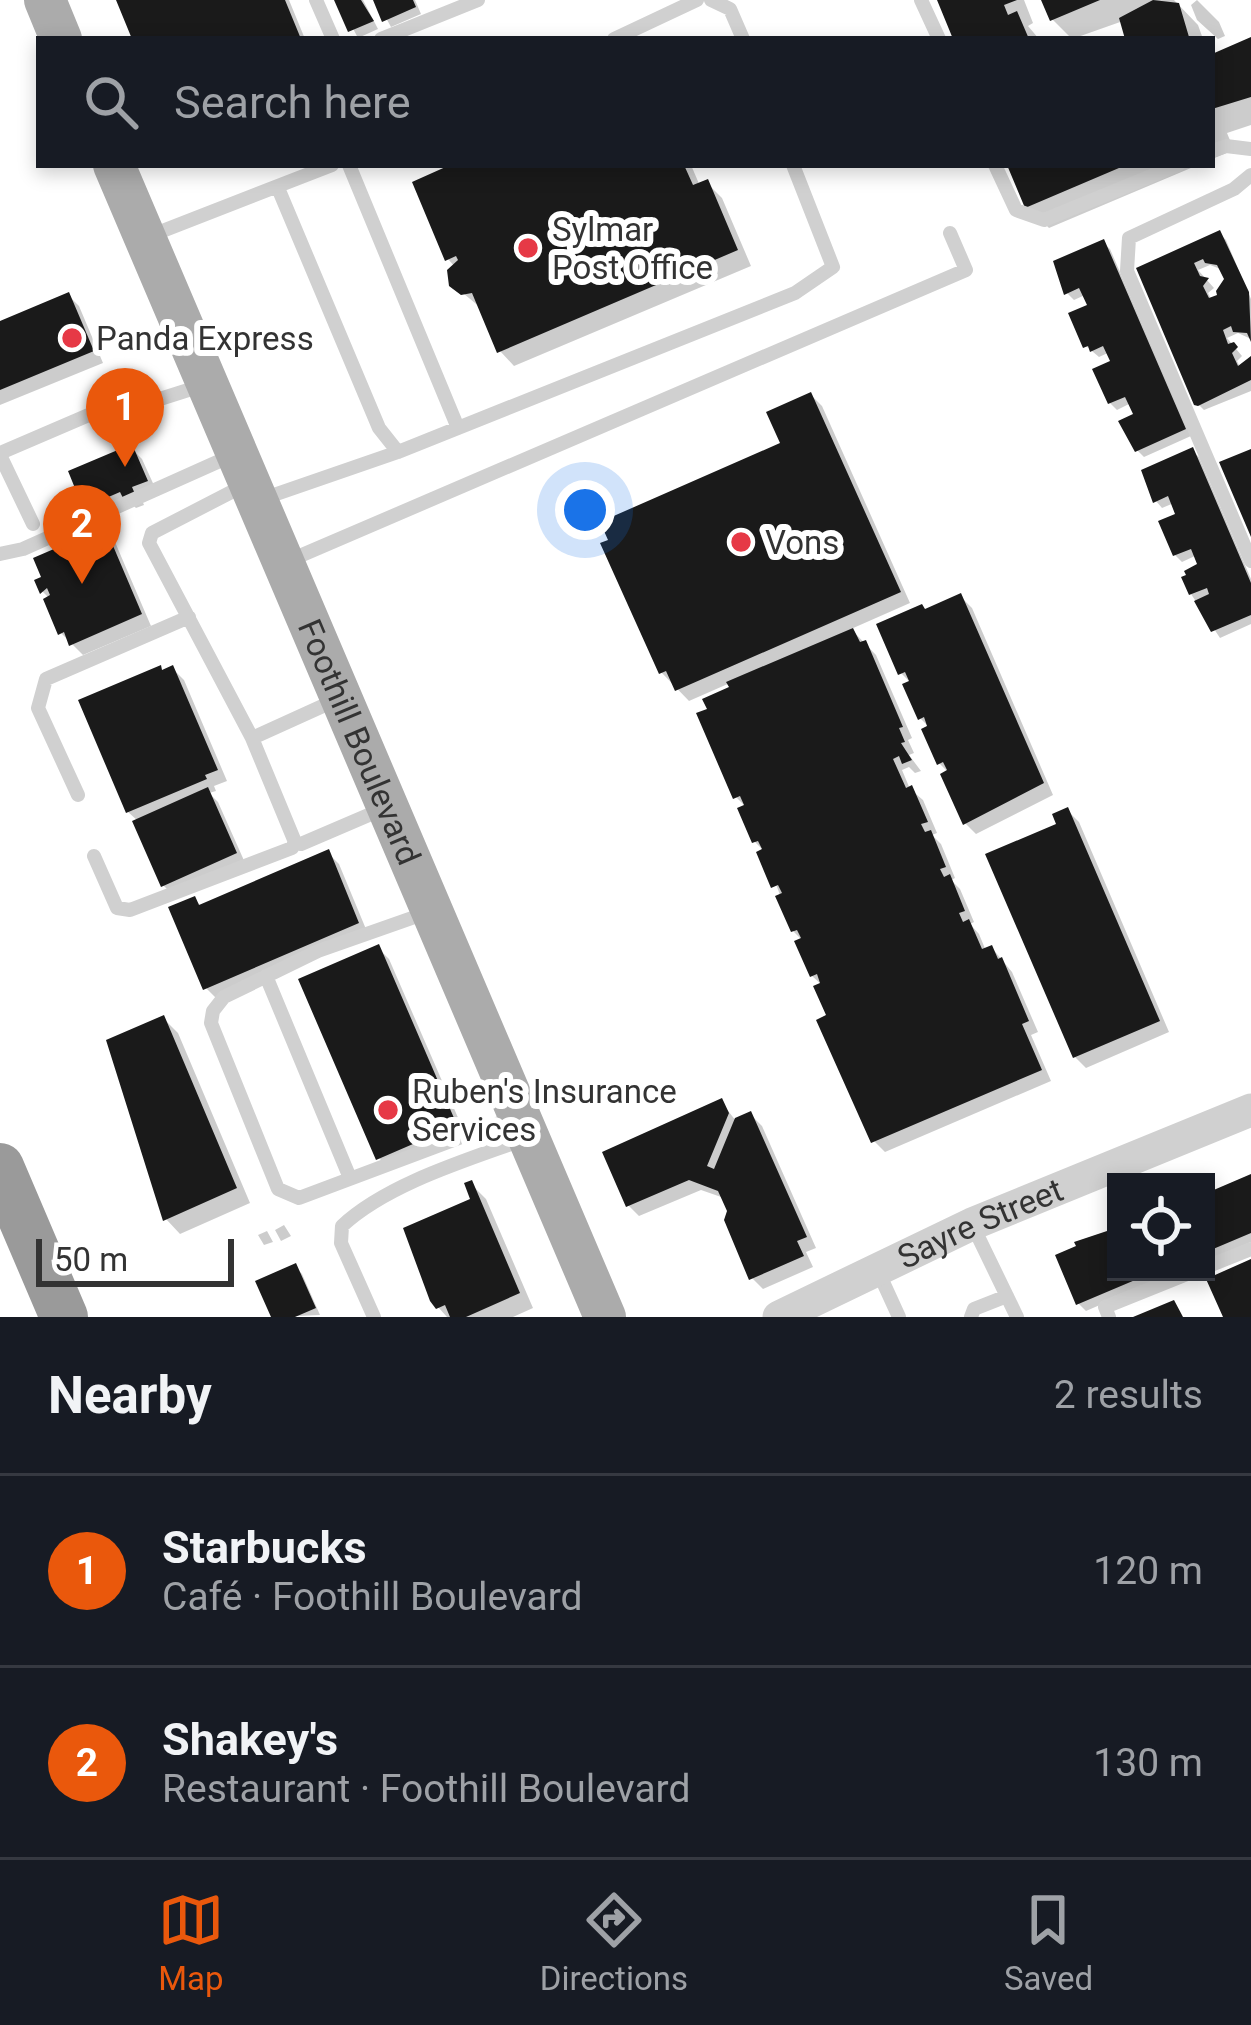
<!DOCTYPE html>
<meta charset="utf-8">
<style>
body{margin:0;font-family:Roboto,sans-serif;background:#20242c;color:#f1f3f6}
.controls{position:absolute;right:36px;bottom:36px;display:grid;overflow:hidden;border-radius:0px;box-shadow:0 6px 18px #0003}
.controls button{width:108px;height:108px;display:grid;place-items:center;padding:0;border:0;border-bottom:3px solid #363941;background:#171b24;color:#f1f3f6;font:60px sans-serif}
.scale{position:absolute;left:36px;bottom:30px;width:198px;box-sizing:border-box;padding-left:12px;border:6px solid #333;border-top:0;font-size:33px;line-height:42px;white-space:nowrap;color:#333;-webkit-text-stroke:9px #fff;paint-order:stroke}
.you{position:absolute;left:585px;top:510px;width:42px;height:42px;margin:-30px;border:9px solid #fff;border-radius:50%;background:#1a73e8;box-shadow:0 0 0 18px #1a73e833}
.badge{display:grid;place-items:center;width:78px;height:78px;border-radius:50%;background:#ea580c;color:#fff;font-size:39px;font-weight:700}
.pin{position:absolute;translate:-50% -99px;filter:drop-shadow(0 3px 6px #0008)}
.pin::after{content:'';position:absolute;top:63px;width:42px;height:36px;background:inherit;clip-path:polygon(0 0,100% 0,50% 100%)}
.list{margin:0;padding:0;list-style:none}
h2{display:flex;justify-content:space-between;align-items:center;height:156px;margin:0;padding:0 48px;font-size:51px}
h2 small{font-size:39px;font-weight:400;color:#9ea1a6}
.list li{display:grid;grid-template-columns:78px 1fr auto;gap:36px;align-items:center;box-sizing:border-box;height:192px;padding:0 48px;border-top:3px solid #363941}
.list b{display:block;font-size:45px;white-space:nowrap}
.list p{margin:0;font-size:39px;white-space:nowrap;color:#9ea1a6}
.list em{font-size:39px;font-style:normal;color:#9ea1a6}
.icon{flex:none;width:66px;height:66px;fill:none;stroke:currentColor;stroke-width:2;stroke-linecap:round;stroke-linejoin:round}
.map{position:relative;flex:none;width:1251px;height:1317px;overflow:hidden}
.search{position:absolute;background:#171b24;box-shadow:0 6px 18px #0003;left:36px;right:36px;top:36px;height:132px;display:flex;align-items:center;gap:30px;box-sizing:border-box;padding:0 42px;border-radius:0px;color:#9ea1a6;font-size:45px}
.sheet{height:540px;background:#171b24}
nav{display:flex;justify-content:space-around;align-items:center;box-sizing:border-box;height:168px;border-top:3px solid #363941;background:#171b24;font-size:33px;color:#9ea1a6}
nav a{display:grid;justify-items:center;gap:6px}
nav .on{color:#ea580c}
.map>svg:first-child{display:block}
.shadow{fill:#0003;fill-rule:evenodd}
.building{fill:#1a1a1a;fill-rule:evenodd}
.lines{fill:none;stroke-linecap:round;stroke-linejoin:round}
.service{stroke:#d0d0d0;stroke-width:14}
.tertiary{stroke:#d0d0d0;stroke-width:33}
.primary{stroke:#ababab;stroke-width:42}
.motorway{stroke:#9a9a9a;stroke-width:48}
.poi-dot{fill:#e63946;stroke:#fff;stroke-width:4.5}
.labels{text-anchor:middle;stroke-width:12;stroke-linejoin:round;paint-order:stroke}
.poi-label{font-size:33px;fill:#333;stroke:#fff;text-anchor:start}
.street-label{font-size:33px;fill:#333;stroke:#fff}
</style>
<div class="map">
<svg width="1251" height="1317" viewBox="0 0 1251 1317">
<rect width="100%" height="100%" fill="#fff"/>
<!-- shadow -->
<path class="shadow" d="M119 0H289L305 39H135Z
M338 0H363L378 29 358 38Z
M376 0H415L421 14 391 27Z
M940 0H1024L1033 23 1028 26 1039 39H957Z
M1044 0H1174L1198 25 1203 39H1130L1123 21 1072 39 1052 19Z
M1197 0 1219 22 1225 36 1218 39 1197 20 1191 5Z
M1251 40V125L1227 133 1234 150 1212 159V57Z
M453 165H691L700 186 707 183 722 198 751 266 514 366 500 351 481 308 452 284 455 267 448 259Z
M1010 165H1198L1049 228 1027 206Z
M1219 233 1226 240 1251 299V339L1238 333 1227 338 1242 356 1237 361 1241 369 1251 356V391L1204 410 1197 403 1142 266ZM1210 265 1223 270 1227 280 1221 296 1212 301 1208 293 1214 288 1198 270Z
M1103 243 1110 249 1191 436 1144 457 1137 450V416L1131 403 1117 410 1110 403 1114 362 1110 352 1099 357 1086 346 1091 307 1085 295 1074 300 1067 293Z
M68 295 79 306 103 363 0 405V324Z
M811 395 822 406 910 603 851 629 876 655 912 738 908 740 914 753 909 755 921 771 915 773 909 767 902 770 910 789 923 800 937 833 932 835 941 844 955 878 951 880 960 889 974 922 970 924 979 934 986 951 992 948 1012 972 1038 1032 1031 1035 1051 1081 885 1152 874 1141 822 985 812 976 803 941 793 931 764 851 755 842 746 807 736 797 730 683 689 701 661 672Z
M131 448 142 459 157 492 141 498 144 505 136 508 131 503 97 517 86 506Z
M1192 451 1199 457 1251 579V624L1220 638 1191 594 1201 566 1197 555 1182 562 1175 555 1179 515 1174 503 1162 508 1156 501Z
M104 531 115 542 151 626 83 655 61 633 50 599 42 591Z
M961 597 972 608 1053 795 976 834 965 823 949 773 939 763 930 728 920 718 911 683 901 673 926 612Z
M173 669 184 680 227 781 214 786 216 791 209 793 218 802 246 865 174 896 163 885 138 821 128 812 164 673Z
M1068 811 1079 822 1169 1032 1086 1068 1075 1057 1060 825Z
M328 853 339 864 368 934 217 999 206 988 194 899 202 907Z
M378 948 389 959 466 1136 390 1169 379 1158Z
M163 1018 178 1033 250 1203 180 1234 166 1219Z
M721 1102 736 1121 751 1115 762 1126 816 1248 806 1252 813 1267 763 1289 752 1278 724 1198 701 1190 639 1216 628 1205Z
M1251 1177V1242L1206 1261V1191L1210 1195Z
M471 1184 486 1199 533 1308 513 1317H447L438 1307 474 1200Z
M284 1225 291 1236 281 1241 275 1230Z
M1116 1230V1272H1176L1086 1311 1079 1304 1059 1256Z
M267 1231 273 1242 264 1245 258 1235Z
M295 1267 302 1274 320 1315 274 1317Z"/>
<!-- building -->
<path class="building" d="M116 0H285L301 39H132Z
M334 0H361L374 21 348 32Z
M373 0H413L416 7 382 22Z
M937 0H1017L1004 5 1008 15 1017 11 1029 39H953Z
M1041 0H1100L1050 21Z
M1153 0 1179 3 1189 37 1125 39 1119 18Z
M1251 37V97L1212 109V54Z
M450 165H684L693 185 708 179 738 250 497 353 472 293 461 295 449 286 447 270 458 260 456 256 445 261 412 182Z
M1007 165H1126L1025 208Z
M1220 230 1249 292 1251 342 1247 333 1233 332 1231 326 1223 330 1228 344 1234 342 1238 347 1232 353 1238 366 1251 356V380L1198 406 1194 405 1136 268ZM1203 259 1205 263 1217 265 1224 279 1216 291 1217 295 1209 298 1203 286 1209 278 1200 276 1194 263Z
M1104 239 1186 429 1135 452 1118 421 1133 414 1125 397 1108 404 1092 369 1110 361 1103 346 1090 352 1088 346 1083 348 1068 313 1087 305 1079 288 1064 295 1053 261Z
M69 292 94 351 0 390V321Z
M811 392 901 592 675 691 666 671 659 674 600 543 608 540 600 522 780 443 766 412Z
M132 444 148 481 132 487 135 494 123 498 120 492 83 508 68 471Z
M1193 447 1251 583V615L1211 632 1194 601 1209 594 1207 588 1189 595 1181 577 1186 575 1184 571 1197 564 1191 549 1173 556 1158 521 1175 514 1168 496 1153 503 1141 470Z
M1251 449V537L1219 462Z
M105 527 142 614 69 646 64 632 58 635 43 599 50 595 47 588 40 594 34 580 41 577 33 558Z
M961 593 1044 783 963 825 940 774 947 770 943 762 937 765 921 729 927 726 924 717 918 720 902 684 909 681 905 672 898 675 876 624 922 604 925 609Z
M853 628 860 642 866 640 903 727 899 728 905 742 901 743 912 760 902 764 899 756 893 759 906 788 912 785 928 822 921 824 925 832 931 830 946 867 940 869 944 877 950 874 965 911 959 913 963 922 969 919 982 949 992 945 998 959 1002 957 1029 1021 1022 1024 1042 1070 871 1143 816 1020 826 1015 813 986 820 983 817 974 810 977 794 941 801 938 797 930 791 932 775 896 782 893 778 885 771 888 756 852 762 849 758 841 752 843 737 808 744 805 740 796 733 799 696 713 707 709 702 699 729 687 726 682Z
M161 665 162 670 173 665 218 770 205 775 207 779 126 813 78 700Z
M208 787 237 853 161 887 132 821Z
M1068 807 1160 1021 1073 1058 985 854 1056 824 1052 814Z
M329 849 359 923 203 990 168 907 195 896 199 905Z
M379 944 457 1125 376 1160 298 979Z
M164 1015 237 1188 163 1221 106 1040Z
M722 1098 729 1113 707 1166 714 1169 735 1118 751 1111 807 1237 797 1241 804 1256 749 1280 724 1220 727 1211 718 1191 689 1180 626 1207 602 1152Z
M1251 1174V1233L1206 1252V1184L1209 1192Z
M472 1180 520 1293 466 1317H450L445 1305 436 1309 430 1301 403 1228 470 1199 464 1183Z
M1116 1228V1272H1154L1076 1305 1055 1255 1076 1246 1074 1242Z
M1251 1259V1317H1223L1206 1279Z
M296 1263 316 1308 295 1317H271L255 1281Z
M1174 1300 1183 1317H1133Z"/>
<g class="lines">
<!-- service -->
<path class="service" d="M316 0 333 39
M711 0 730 9 743 39
M921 0 939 39
M381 39 478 0
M614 39 697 0
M1212 151 1226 146 1251 149
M349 165 458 428
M995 165 1016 210 1044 220 1178 165
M1251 175 1234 189 1129 238 1127 271 1251 561
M278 188 379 428 398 452
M147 237 332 165
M0 453 105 408 141 405 204 385
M0 455 33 524
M245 485 152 533 149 543 252 738 336 700
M262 499 398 452 795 293 833 267 793 165
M0 554 23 549 233 455
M288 561 966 270 950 233
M252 738 295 842 301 844 385 808
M78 795 38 708 46 679 189 617
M94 856 117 908 130 910 292 848 295 842
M429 912 318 951 224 997 213 1011 211 1023 278 1189 299 1198 515 1117
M266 976 350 1178
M972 1224 1017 1317
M1206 1267 1251 1249
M878 1271 899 1317
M374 1317 341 1243 342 1226C387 1184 467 1160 525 1139
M971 1317 974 1309 1007 1296
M1109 1317 1105 1307 1192 1272"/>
<!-- tertiary -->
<path class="tertiary" id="s1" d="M779 1317 972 1224 1251 1110"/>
<!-- primary -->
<g class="primary">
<path d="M45 0 61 39"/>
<path id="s2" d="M114 165 605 1317"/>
</g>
<!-- motorway -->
<path class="motorway" d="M0 1167 64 1317"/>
</g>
<!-- markers -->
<g class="poi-dot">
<circle cx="528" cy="248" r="12"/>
<circle cx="72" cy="338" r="12"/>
<circle cx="741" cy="542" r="12"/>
<circle cx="388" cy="1110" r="12"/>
</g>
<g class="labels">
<!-- poi labels -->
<g class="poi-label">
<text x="552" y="241">Sylmar<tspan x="552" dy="38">Post Office</tspan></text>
<text x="96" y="350">Panda Express</text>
<text x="765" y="554">Vons</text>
<text x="412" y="1103">Ruben's Insurance<tspan x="412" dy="38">Services</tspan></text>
</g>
<!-- street labels -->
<g class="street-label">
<text dy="12" stroke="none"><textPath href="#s2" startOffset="627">Foothill Boulevard</textPath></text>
<text dy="12" stroke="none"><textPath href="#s1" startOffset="222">Sayre Street</textPath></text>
</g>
</g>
</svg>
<div class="controls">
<button><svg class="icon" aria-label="locate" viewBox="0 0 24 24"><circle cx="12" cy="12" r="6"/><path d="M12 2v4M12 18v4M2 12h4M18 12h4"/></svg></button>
</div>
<div class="scale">50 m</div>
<div class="you"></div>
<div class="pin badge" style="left:125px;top:467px">1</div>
<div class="pin badge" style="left:82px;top:584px">2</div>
<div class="search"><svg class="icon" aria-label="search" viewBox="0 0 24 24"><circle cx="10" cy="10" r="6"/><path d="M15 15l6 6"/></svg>Search here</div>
</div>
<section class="sheet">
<h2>Nearby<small>2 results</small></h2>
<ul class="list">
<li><span class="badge">1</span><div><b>Starbucks</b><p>Café · Foothill Boulevard</p></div><em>120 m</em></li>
<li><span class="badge">2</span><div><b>Shakey's</b><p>Restaurant · Foothill Boulevard</p></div><em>130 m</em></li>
</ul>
</section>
<nav>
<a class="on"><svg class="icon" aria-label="map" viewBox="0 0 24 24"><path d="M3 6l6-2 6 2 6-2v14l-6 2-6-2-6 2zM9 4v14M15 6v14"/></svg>Map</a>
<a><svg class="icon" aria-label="directions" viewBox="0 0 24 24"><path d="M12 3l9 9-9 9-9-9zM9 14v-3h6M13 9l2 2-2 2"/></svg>Directions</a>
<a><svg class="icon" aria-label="saved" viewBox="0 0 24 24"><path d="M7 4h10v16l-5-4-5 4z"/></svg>Saved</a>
</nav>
